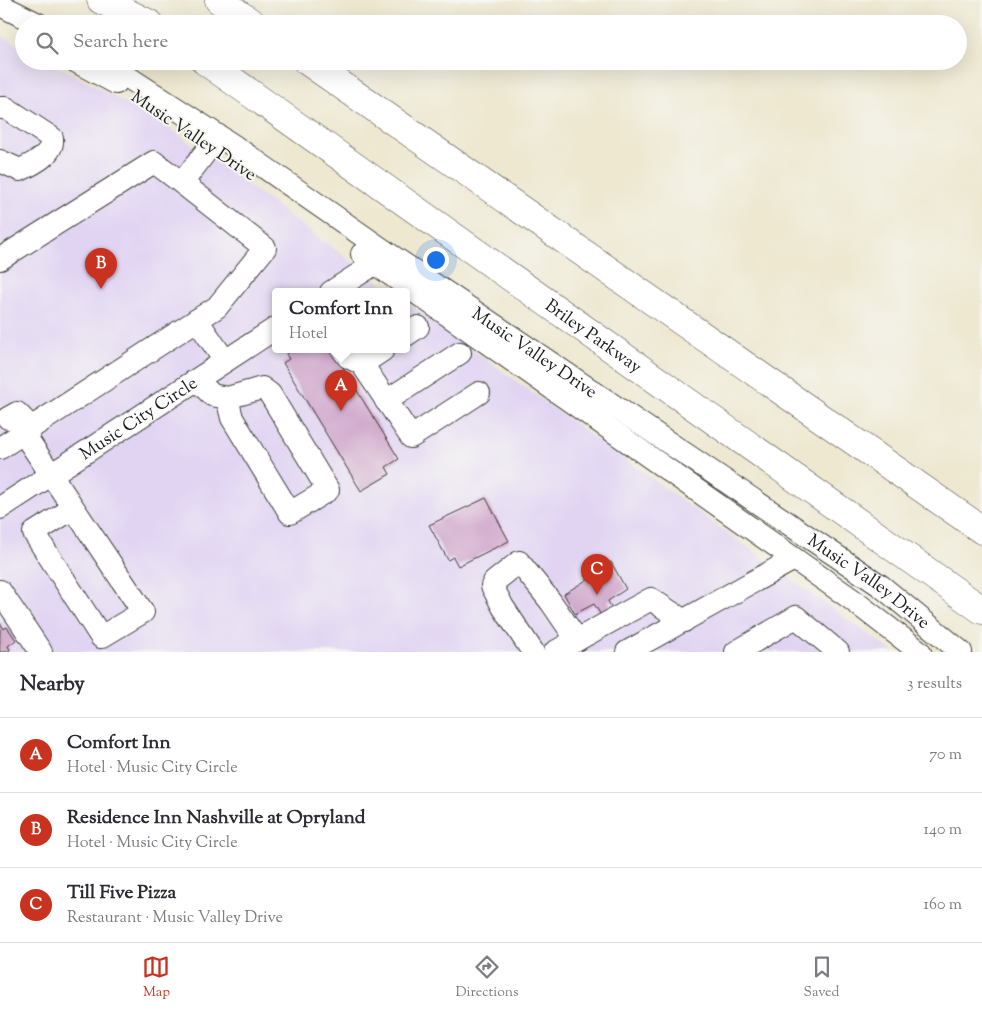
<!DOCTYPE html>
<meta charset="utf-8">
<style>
body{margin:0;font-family:"Sorts Mill Goudy",serif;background:#f7f7f7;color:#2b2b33}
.you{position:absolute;left:435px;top:259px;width:18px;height:18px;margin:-12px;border:4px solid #fff;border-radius:50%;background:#1a73e8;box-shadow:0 0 0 8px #1a73e833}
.badge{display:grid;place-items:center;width:32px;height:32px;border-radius:50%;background:#c8321e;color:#fff;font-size:16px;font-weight:700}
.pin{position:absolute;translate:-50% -41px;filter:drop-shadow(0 1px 2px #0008)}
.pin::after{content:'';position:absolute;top:26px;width:18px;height:15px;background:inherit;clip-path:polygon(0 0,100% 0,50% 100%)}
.popup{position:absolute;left:272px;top:288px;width:138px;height:65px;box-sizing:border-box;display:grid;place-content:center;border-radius:5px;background:#fff;filter:drop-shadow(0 1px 4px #0005);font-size:16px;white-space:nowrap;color:#7c7c81}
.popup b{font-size:19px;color:#2b2b33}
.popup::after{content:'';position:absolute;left:50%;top:100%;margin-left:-10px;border:10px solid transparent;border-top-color:#fff}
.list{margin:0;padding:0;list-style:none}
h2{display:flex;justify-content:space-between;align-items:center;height:65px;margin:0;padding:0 20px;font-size:21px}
h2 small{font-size:16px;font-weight:400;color:#7c7c81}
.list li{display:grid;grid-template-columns:32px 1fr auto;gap:15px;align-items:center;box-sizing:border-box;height:75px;padding:0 20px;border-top:1px solid #e1e1e2}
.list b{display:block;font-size:19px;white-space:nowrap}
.list p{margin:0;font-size:16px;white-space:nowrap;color:#7c7c81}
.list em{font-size:16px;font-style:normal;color:#7c7c81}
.icon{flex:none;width:28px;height:28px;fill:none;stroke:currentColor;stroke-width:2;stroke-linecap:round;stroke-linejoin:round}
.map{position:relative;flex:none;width:982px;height:652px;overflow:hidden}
.search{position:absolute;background:#fff;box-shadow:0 5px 20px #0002;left:15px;right:15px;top:15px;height:55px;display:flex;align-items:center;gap:12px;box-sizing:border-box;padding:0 18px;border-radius:28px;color:#7c7c81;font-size:19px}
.sheet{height:290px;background:#fff}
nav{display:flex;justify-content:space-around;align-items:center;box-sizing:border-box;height:70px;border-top:1px solid #e1e1e2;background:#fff;font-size:14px;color:#7c7c81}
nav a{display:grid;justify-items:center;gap:2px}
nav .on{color:#c8321e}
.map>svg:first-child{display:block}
.built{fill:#e1d4f3}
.building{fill:#cb9cc6}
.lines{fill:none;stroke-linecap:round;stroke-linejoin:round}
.minor-casing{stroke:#3c3b37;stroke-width:24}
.highway-casing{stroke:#3c3b37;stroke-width:29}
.minor{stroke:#fff;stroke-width:22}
.highway{stroke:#fff;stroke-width:28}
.labels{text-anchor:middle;stroke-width:4;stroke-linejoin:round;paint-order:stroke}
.street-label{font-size:18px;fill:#1c1c1c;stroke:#f6f6f2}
</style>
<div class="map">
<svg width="982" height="652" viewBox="0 0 982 652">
<rect width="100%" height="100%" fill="#f6f6f2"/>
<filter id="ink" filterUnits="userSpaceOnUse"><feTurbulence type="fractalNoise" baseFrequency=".02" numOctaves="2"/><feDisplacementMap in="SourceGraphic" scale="10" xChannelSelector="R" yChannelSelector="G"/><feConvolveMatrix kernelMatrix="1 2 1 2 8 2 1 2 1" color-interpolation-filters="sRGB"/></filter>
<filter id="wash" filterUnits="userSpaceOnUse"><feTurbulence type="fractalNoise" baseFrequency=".0096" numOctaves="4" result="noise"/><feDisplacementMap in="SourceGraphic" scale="20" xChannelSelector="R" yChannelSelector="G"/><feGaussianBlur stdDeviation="1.12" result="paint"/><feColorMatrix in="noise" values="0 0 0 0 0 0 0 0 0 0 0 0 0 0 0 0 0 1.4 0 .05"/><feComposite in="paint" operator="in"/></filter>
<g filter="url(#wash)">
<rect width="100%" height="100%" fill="#eee8d0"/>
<!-- built -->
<path class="built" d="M0 35 24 48V61H48L167 126 393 292H276V350H406V302L893 652H0Z"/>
<g id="blocks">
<!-- building -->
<path class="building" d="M293 350H332L399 459 386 467 390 474 361 491 283 363 289 359 286 354Z
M486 498 509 541 458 566 453 557 448 560 429 525Z
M611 562 626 589 608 601 612 609 601 615 594 604 575 614 564 594 588 579 585 575Z
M0 623 4 629 7 627 16 640 8 646 10 650 6 652H0Z"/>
</g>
</g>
<g filter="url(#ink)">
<use href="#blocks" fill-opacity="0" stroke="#3c3b37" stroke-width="1"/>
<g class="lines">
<defs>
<g id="minor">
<path d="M0 5 38 24"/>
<path d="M75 61 116 83"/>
<path id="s1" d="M103 61 234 146 383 250 881 586 961 652"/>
<path d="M0 108H6L52 138C54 154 33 164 20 170L0 161"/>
<path d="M182 183 265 248 217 307 197 320 225 361"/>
<path d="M362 254 408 287 850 598 920 652"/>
<path d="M0 259 154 162 182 183 211 145"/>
<path d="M331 292 376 263 383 251"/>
<path d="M406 335 418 327"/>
<path d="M343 350 348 357 362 364 411 437 479 393"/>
<path d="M362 364 383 350"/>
<path d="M197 380 212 395 227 398 262 388 270 394 328 490 290 513 232 418 227 398"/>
<path d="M386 401 460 353"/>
<path d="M8 418 17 413 32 428"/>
<path d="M24 434 143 612 101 637 34 533 72 509"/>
<path d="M0 448 197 320"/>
<path id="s2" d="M0 508 276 328"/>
<path d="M0 591 41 652"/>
<path d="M533 652 503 607 492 586 494 582 519 562 551 602 577 640"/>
<path d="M555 652 651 599 684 621"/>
<path d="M627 652 794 559"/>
<path d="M736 652 796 617 838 652"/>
</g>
<g id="highway">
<path d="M101 0 150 24"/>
<path d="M219 0 253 24"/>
<path id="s3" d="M205 61 982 610"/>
<path d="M307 61 982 530"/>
</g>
</defs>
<!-- minor casing -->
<use href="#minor" class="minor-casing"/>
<!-- highway casing -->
<use href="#highway" class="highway-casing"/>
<!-- minor -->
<use href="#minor" class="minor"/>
<!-- highway -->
<use href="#highway" class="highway"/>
</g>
</g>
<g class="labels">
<!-- street labels -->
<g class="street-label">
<text transform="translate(194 135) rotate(34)" y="6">Music Valley Drive</text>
<text dy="6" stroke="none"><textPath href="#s3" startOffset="476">Briley Parkway</textPath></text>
<text dy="6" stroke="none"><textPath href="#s1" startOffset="521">Music Valley Drive</textPath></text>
<text dy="6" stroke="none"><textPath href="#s2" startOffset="165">Music City Circle</textPath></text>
<text dy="6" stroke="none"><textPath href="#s1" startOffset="926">Music Valley Drive</textPath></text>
</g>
</g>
</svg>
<div class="you"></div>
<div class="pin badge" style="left:341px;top:411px">A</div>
<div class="popup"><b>Comfort Inn</b>Hotel</div>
<div class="pin badge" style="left:101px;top:289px">B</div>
<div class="pin badge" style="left:597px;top:595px">C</div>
<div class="search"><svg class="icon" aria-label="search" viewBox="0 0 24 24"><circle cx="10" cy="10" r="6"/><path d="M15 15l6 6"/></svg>Search here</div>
</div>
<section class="sheet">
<h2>Nearby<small>3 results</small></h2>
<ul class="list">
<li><span class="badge">A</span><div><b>Comfort Inn</b><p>Hotel · Music City Circle</p></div><em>70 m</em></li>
<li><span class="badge">B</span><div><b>Residence Inn Nashville at Opryland</b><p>Hotel · Music City Circle</p></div><em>140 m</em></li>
<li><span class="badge">C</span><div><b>Till Five Pizza</b><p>Restaurant · Music Valley Drive</p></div><em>160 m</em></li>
</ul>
</section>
<nav>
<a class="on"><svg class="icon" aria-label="map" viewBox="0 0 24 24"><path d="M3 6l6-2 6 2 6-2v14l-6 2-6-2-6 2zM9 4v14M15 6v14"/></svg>Map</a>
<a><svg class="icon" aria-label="directions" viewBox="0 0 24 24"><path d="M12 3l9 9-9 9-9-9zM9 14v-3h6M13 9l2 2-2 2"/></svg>Directions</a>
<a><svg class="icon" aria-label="saved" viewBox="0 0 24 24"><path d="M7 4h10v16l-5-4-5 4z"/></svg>Saved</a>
</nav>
